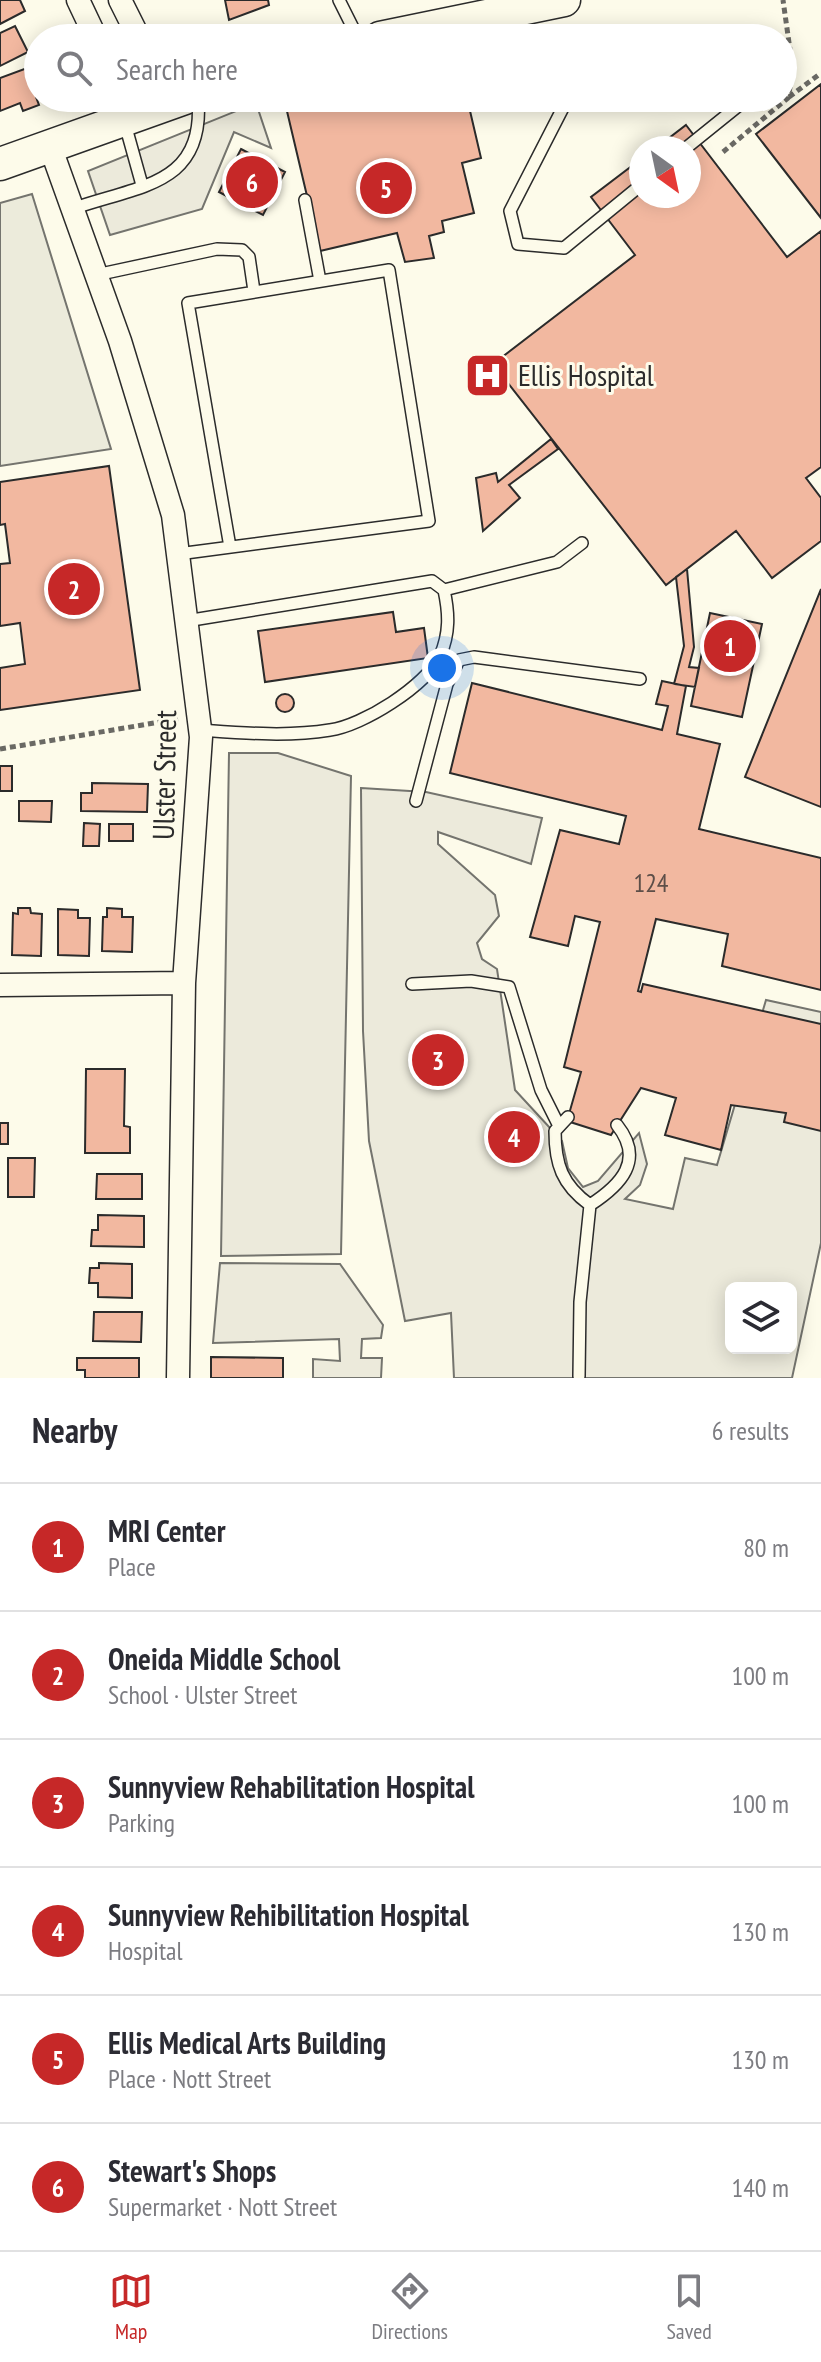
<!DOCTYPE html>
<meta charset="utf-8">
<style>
body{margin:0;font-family:"PT Sans Narrow",sans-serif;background:#f2f2f3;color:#2b2b33}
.controls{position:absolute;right:24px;bottom:24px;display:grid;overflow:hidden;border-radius:12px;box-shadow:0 4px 20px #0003}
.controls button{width:72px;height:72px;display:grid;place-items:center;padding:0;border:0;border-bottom:2px solid #e1e1e2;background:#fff;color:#2b2b33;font:40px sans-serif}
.compass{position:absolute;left:629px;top:136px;width:72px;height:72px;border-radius:50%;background:#fff;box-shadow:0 4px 20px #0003;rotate:147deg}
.you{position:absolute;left:442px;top:668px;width:28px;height:28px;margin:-20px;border:6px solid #fff;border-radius:50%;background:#1a73e8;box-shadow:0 0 0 12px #1a73e833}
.badge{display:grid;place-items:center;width:52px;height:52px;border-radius:50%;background:#c62828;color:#fff;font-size:26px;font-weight:700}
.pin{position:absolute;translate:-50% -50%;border:4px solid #fff;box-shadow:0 2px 8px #0006}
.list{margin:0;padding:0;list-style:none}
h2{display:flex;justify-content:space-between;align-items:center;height:104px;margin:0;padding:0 32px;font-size:34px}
h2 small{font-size:26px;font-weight:400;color:#7c7c81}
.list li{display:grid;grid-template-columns:52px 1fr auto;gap:24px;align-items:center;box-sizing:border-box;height:128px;padding:0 32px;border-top:2px solid #e1e1e2}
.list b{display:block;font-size:30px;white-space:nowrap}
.list p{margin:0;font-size:26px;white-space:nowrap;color:#7c7c81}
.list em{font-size:26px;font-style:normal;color:#7c7c81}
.icon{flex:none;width:44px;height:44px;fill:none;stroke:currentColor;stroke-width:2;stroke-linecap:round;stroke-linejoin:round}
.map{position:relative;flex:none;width:821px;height:1378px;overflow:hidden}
.search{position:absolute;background:#fff;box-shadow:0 4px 20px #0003;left:24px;right:24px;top:24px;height:88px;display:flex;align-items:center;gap:20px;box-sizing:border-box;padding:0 28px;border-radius:44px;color:#7c7c81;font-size:30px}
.sheet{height:872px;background:#fff}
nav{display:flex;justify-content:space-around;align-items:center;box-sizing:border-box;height:112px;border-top:2px solid #e1e1e2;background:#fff;font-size:22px;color:#7c7c81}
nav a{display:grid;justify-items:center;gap:4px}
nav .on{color:#c62828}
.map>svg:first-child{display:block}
.green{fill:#ecebdb;stroke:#74746e;stroke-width:2}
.parking{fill:#eceadb;stroke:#74746e;stroke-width:2;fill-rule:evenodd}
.building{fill:#f2b8a0;stroke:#2b2b2b;stroke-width:2}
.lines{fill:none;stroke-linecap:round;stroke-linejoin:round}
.service-casing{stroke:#2b2b2b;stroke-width:14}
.minor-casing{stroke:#2b2b2b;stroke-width:25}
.secondary-casing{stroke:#2b2b2b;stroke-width:35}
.path{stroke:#6a6964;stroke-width:5;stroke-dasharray:6 4;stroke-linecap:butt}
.service{stroke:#fdfbea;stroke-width:11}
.minor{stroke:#fdfbea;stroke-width:22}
.secondary{stroke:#fdfbea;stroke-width:32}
.labels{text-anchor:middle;stroke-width:6;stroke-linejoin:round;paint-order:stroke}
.number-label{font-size:26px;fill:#5d4e48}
.poi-label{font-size:30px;fill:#2b2b2b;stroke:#fdfbea;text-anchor:start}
.street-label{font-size:30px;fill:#2b2b2b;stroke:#fdfbea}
</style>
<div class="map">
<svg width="821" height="1378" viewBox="0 0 821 1378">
<rect width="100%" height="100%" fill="#fdfbea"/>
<!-- green -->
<path class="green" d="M32 194 111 449 0 466V203Z"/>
<!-- parking -->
<path class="parking" d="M256 103 271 148 234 132 202 209 110 235 88 171Z
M229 753H278L351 776 341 1254 221 1256Z
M361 788 426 792 542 818 531 864 438 832V844L495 895 499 916 477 943 482 959 497 969 515 1090 562 1141 568 1168 583 1187 598 1181 639 1133 647 1164 640 1185 625 1199 673 1209 685 1158 717 1165 766 1000 821 1012V1243L792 1378H454L451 1313 405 1321 369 1141 363 1031ZM731 1288H791V1348H731Z
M220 1263 340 1264 383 1325 381 1338 362 1339 361 1358H382L381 1378H313V1359L340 1361 339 1339 213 1343Z"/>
<!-- building -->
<path class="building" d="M0 0H20L25 11 0 24Z
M225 0H268L269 5 229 20Z
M15 26 28 52 0 66V33Z
M38 64 36 97 39 105 23 111 20 103 0 111V78Z
M821 84V218L756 134Z
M325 98H467L481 158 462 163 474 213 442 221 444 232 429 236 434 258 405 262 397 233 320 251 286 107Z
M686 125 787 257 821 231V467L806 478 821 498V541L772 578 736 531 666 585 493 364 635 255 591 197 641 159V196H689V148H656Z
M241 149 285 172 263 215 219 192Z
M551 439 558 449 509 485 520 498 483 531 476 478 496 473 498 482Z
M109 466 140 690 0 710V668L25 664 20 623 0 626V564L10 563 5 524 0 525V482Z
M687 569 694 647 689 667 699 668 695 687 674 684 684 646 676 577Z
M821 589V807L745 777Z
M393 612 396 632 424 628 428 658 265 682 258 631Z
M710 613 762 624 742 717 691 706Z
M662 681 686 686 677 734 720 744 699 829 821 858V990L722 966 728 934 656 919 638 991 641 992 643 984 821 1024V1131L784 1122 786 1113 731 1105 721 1150 665 1135 676 1098 641 1088 611 1135 567 1121 581 1072 564 1067 600 922 575 916 568 946 530 937 560 830 619 844 626 816 450 773 472 683 662 730 668 706 656 704Z
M276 703a9 9 0 1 1 18 0a9 9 0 1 1-18 0Z
M0 766H12V791H0Z
M92 783 148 784 147 812 81 811V793H92Z
M19 801H52L51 822 19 821Z
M84 823 100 824 99 846H83Z
M109 824H133V841H109Z
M18 908H30L31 913 42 914 41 956 12 955 13 913 18 914Z
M107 908 122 909V917H133L132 952 102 951 103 917H107Z
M58 909 78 910V918H90L89 956 58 955Z
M86 1069H125L124 1126 130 1127V1153H85Z
M0 1123H8V1144H0Z
M8 1158H35L34 1197H8Z
M97 1174H142V1199H96Z
M98 1215 144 1216V1247L91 1246 92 1230H98Z
M99 1263 132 1264V1298L98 1297V1283H89L90 1268H99Z
M94 1312H142L141 1342 93 1341Z
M211 1357 283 1358V1378H211Z
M77 1358H139V1378H85V1370H77Z"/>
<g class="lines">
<defs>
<path id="service" d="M339 0 358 38
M568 98 510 211 518 244 564 248 641 185
M125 124 142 185
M686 148 748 98
M305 200 320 281
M72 209C140 185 205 186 198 98
M96 275 217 249 242 250 249 257 254 291
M178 554 429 521 389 270 188 303 230 547
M444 590 557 562 582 543
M186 621 432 581 444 590C449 613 450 633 440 656 426 686 362 726 330 730 287 737 243 733 201 730
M416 801 447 684 459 660 474 657 640 679
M412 984 471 981 509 987 541 1090 559 1126
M568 1117 555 1131C555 1164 562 1185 590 1205
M579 1376 580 1302 590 1205C621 1185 645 1160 617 1125"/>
<path id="minor" d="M78 0 96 38
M120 0 139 38
M50 146 120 341 173 515 201 737 184 983 178 1378
M0 985 184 983"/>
<path id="secondary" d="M380 38 564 0
M0 164 185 98"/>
</defs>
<!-- service casing -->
<use href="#service" class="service-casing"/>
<!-- minor casing -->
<use href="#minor" class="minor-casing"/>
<!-- secondary casing -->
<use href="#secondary" class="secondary-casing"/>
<!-- path -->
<path class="path" d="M789 97 821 73
M723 152 788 98 793 71 783 0
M0 749 178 719"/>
<!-- service -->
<use href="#service" class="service"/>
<!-- minor -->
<use href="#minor" class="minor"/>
<!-- secondary -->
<use href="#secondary" class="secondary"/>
</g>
<!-- icons -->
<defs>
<symbol id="hospital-square" viewBox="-11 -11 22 22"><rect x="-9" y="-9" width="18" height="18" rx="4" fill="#c62828" stroke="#fdfbea"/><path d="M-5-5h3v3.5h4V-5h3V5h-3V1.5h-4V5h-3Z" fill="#fff"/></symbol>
</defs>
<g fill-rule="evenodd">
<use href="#hospital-square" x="462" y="350" width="51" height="51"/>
</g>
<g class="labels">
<!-- number labels -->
<g class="number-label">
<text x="651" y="892">124</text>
</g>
<!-- poi labels -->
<g class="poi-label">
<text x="518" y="386">Ellis Hospital</text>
</g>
<!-- street labels -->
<g class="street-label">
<text transform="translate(165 775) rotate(-89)" y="10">Ulster Street</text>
</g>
</g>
</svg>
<div class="controls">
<button><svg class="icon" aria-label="layers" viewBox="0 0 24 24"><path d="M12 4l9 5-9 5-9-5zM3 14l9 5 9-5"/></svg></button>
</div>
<svg class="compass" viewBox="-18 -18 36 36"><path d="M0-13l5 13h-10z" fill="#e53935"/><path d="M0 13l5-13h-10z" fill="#7c7c81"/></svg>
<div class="you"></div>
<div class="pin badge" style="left:730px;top:646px">1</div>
<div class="pin badge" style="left:74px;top:589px">2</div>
<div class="pin badge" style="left:438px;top:1060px">3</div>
<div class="pin badge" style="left:514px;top:1137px">4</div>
<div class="pin badge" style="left:386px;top:188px">5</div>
<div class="pin badge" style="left:252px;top:182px">6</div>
<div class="search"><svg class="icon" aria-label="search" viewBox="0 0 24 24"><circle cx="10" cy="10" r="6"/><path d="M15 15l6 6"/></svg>Search here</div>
</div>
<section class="sheet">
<h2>Nearby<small>6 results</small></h2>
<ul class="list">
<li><span class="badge">1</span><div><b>MRI Center</b><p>Place</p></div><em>80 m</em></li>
<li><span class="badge">2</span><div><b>Oneida Middle School</b><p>School · Ulster Street</p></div><em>100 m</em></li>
<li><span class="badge">3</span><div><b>Sunnyview Rehabilitation Hospital</b><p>Parking</p></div><em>100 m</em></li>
<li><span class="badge">4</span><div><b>Sunnyview Rehibilitation Hospital</b><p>Hospital</p></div><em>130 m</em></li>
<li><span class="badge">5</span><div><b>Ellis Medical Arts Building</b><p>Place · Nott Street</p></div><em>130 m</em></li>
<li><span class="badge">6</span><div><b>Stewart's Shops</b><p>Supermarket · Nott Street</p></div><em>140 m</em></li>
</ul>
</section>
<nav>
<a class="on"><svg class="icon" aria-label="map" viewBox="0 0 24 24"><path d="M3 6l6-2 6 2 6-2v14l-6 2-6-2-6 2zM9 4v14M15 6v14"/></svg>Map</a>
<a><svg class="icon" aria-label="directions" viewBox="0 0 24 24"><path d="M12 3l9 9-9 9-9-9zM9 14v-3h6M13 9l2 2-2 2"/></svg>Directions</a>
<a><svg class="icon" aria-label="saved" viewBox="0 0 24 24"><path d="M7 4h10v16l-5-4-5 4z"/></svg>Saved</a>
</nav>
